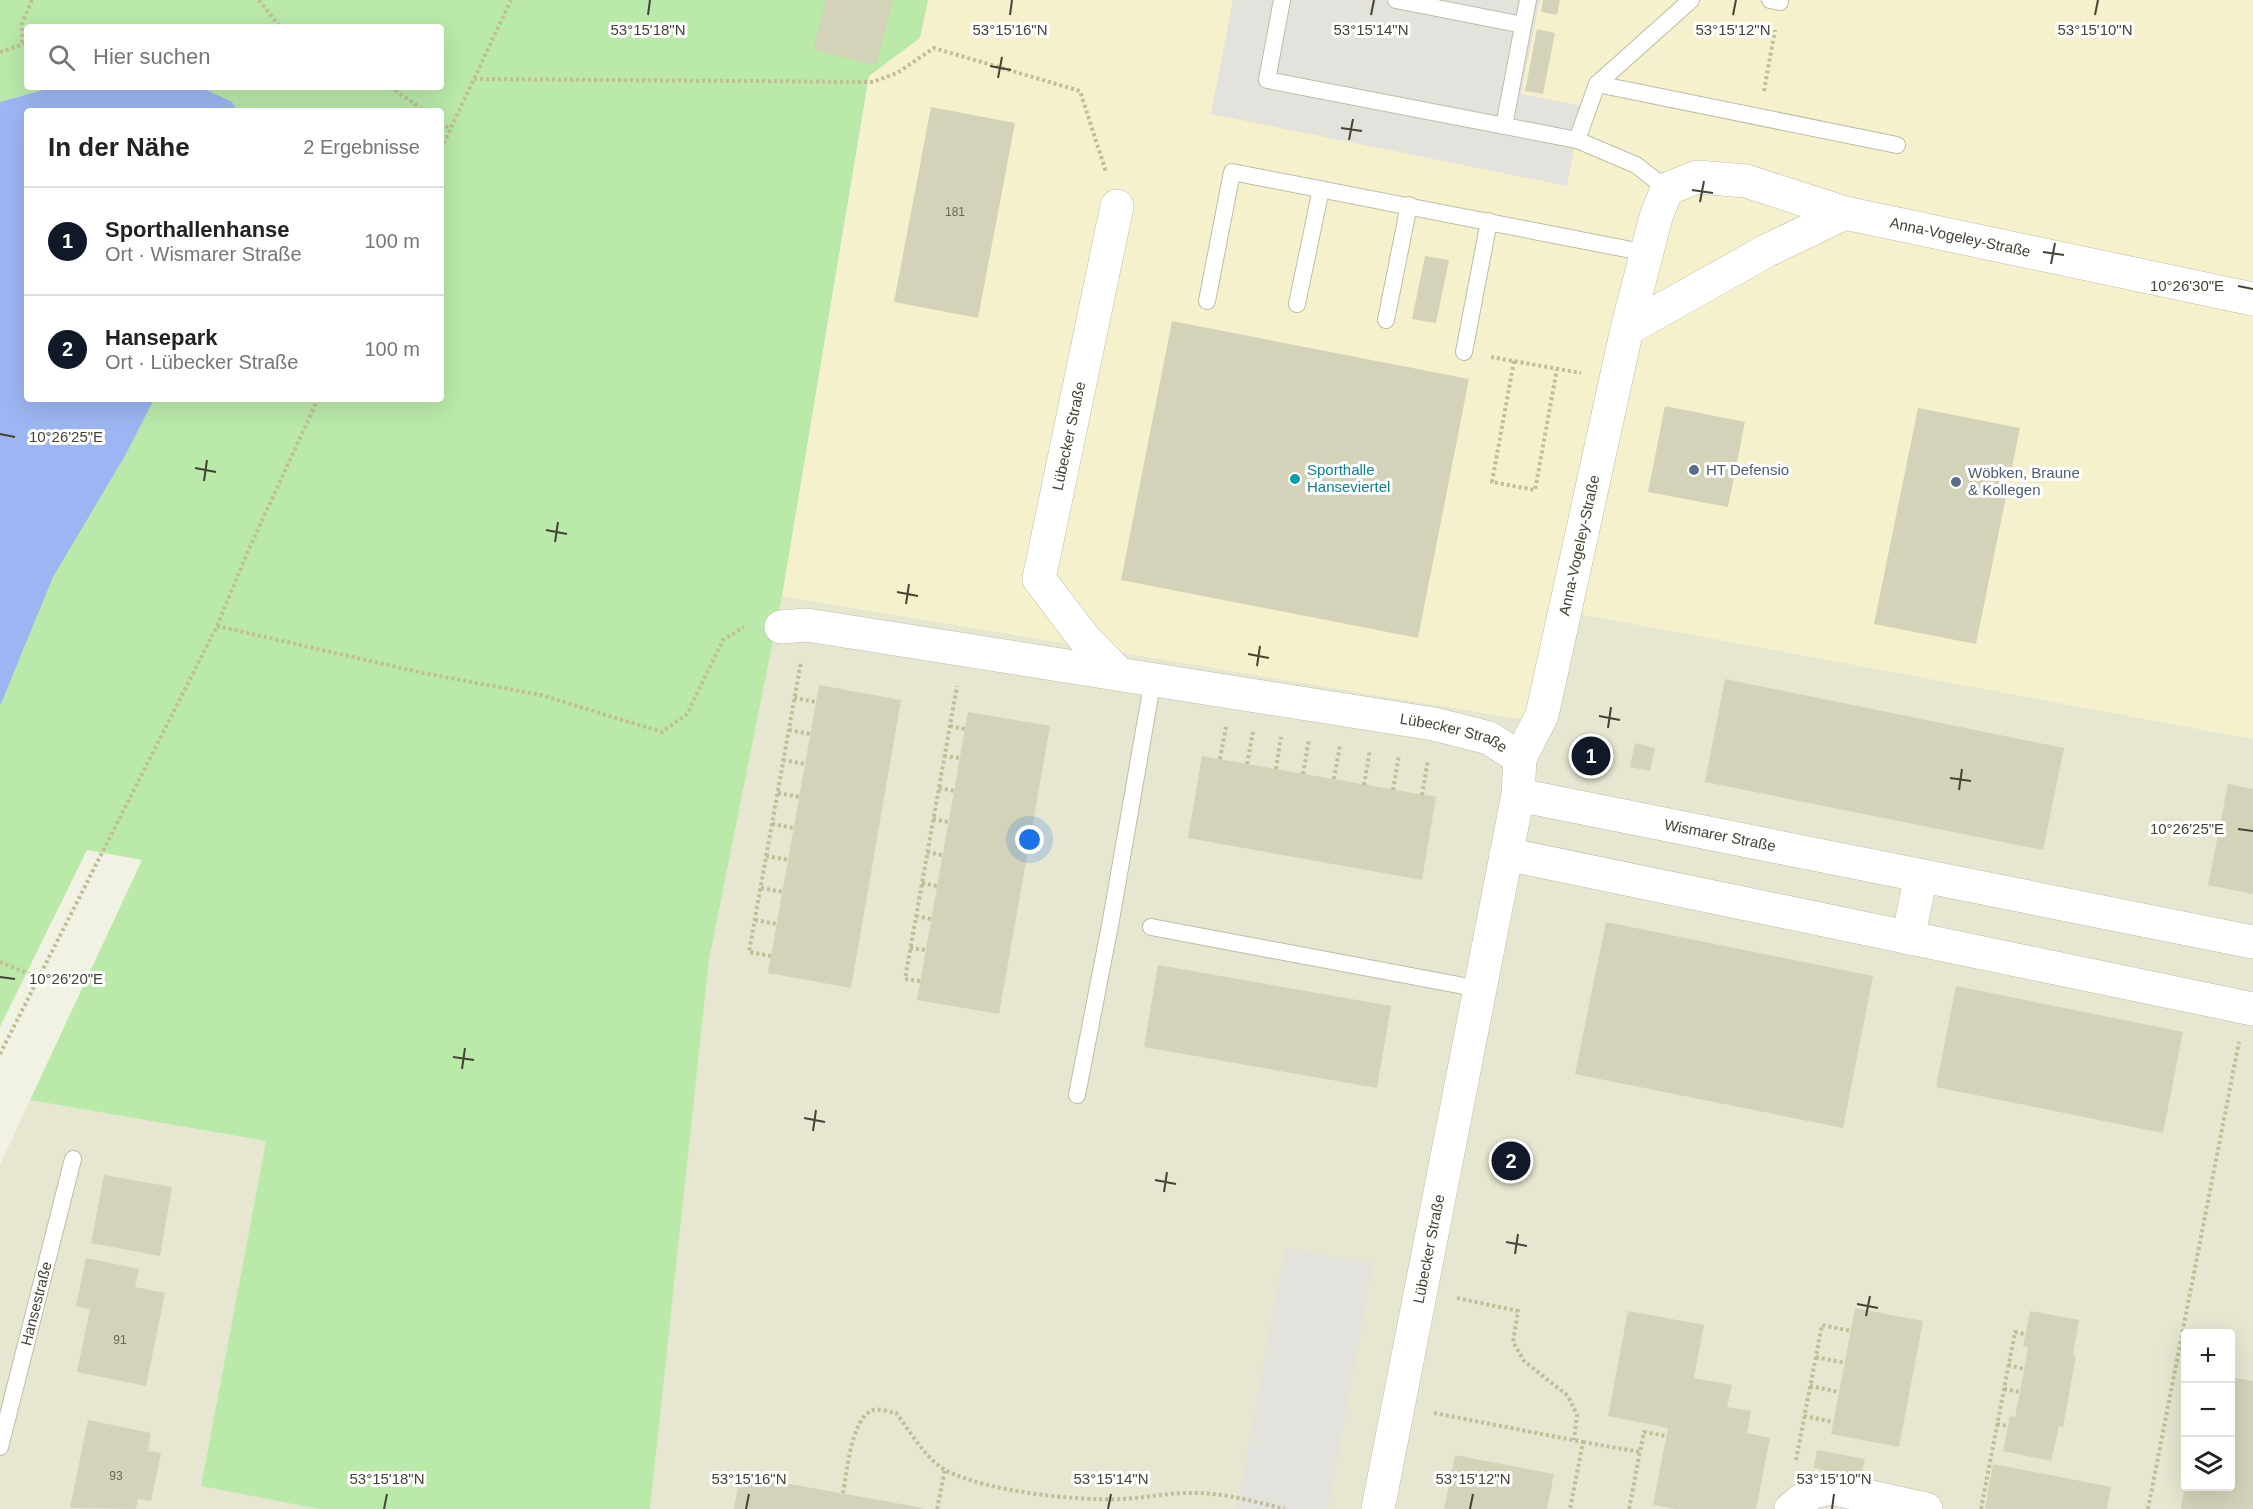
<!DOCTYPE html>
<html lang="de">
<meta charset="utf-8">
<style>
body{margin:0;font-family:Arial,sans-serif;background:#f2f2f2;color:#222}
.controls{position:absolute;right:18px;bottom:18px;display:grid;overflow:hidden;border-radius:6px;box-shadow:0 6px 24px #0002}
.controls button{width:54px;height:54px;display:grid;place-items:center;padding:0;border:0;border-bottom:2px solid #e0e0e0;background:#fff;color:#222;font:30px sans-serif}
.you{position:absolute;left:1030px;top:840px;width:21px;height:21px;margin:-15px;border:4px solid #fff;border-radius:50%;background:#1a73e8;box-shadow:0 0 0 9px #1a73e833}
.badge{display:grid;place-items:center;width:39px;height:39px;border-radius:50%;background:#111827;color:#fff;font-size:20px;font-weight:700}
.pin{position:absolute;translate:-50% -50%;border:3px solid #fff;box-shadow:0 2px 6px #0006}
.list{margin:0;padding:0;list-style:none}
h2{display:flex;justify-content:space-between;align-items:center;height:78px;margin:0;padding:0 24px;font-size:26px}
h2 small{font-size:20px;font-weight:400;color:#767676}
.list li{display:grid;grid-template-columns:39px 1fr auto;gap:18px;align-items:center;box-sizing:border-box;height:108px;padding:0 24px;border-top:2px solid #e0e0e0}
.list b{display:block;font-size:22px;white-space:nowrap}
.list p{margin:0;font-size:20px;white-space:nowrap;color:#767676}
.list em{font-size:20px;font-style:normal;color:#767676}
.icon{flex:none;width:33px;height:33px;fill:none;stroke:currentColor;stroke-width:2;stroke-linecap:round;stroke-linejoin:round}
.map{position:relative;flex:none;width:2253px;height:1509px;overflow:hidden}
.search{position:absolute;background:#fff;box-shadow:0 6px 24px #0002;left:24px;top:24px;width:420px;height:66px;display:flex;align-items:center;gap:15px;box-sizing:border-box;padding:0 21px;border-radius:6px;color:#767676;font-size:22px}
.panel{position:absolute;background:#fff;box-shadow:0 6px 24px #0002;left:24px;top:108px;width:420px;height:294px;border-radius:6px}
.map>svg:first-child{display:block}
.residential{fill:#e7e6d1;fill-rule:evenodd}
.commercial{fill:#f6f1cd}
.green{fill:#bae9aa;fill-rule:evenodd}
.parking{fill:#e3e2dc}
.water{fill:#9db5f2}
.building{fill:#d4d2b9}
.lines{fill:none;stroke-linecap:round;stroke-linejoin:round}
.lane-casing{stroke:#bebda6;stroke-width:18}
.street-casing{stroke:#bebda6;stroke-width:34}
.path{stroke:#c0be97;stroke-width:4;stroke-dasharray:3 3;stroke-linecap:butt}
.lane{stroke:#fff;stroke-width:16}
.street{stroke:#fff;stroke-width:33}
.ticks{fill:none;stroke:#454333;stroke-width:2}
.service-dot{fill:#5c6f8a;stroke:#fff;stroke-width:2}
.culture-dot{fill:#0f9aa8;stroke:#fff;stroke-width:2}
.labels{text-anchor:middle;stroke-width:6;stroke-linejoin:round;paint-order:stroke}
.number-label{font-size:12px;fill:#696754}
.street-label{font-size:15px;fill:#454333;stroke:#fff}
.culture-label{font-size:15px;fill:#0d838f;stroke:#fff;text-anchor:start}
.service-label{font-size:15px;fill:#4e5e75;stroke:#fff;text-anchor:start}
.ticks-label{font-size:15px;text-anchor:middle;fill:#454333;stroke:#fff;stroke-width:6;stroke-linejoin:round;paint-order:stroke}
</style>
<div class="map">
<svg width="2253" height="1509" viewBox="0 0 2253 1509">
<rect width="100%" height="100%" fill="#f2f2e4"/>
<!-- residential -->
<path class="residential" d="M782 596 1551 724 1574 612 2253 739V1509H650L709 960ZM2186 1334H2230V1486H2186Z
M30 1100 266 1141 201 1485 319 1509H0V1165Z"/>
<!-- commercial -->
<path class="commercial" d="M928 0H2253V739L1574 613 1551 724 782 596 870 75 920 38Z"/>
<!-- green -->
<path class="green" d="M0 0H928L920 38 869 76 782 596 709 960 650 1509H319L201 1486 266 1141 30 1100 142 860 87 850 0 1027ZM27 27H441V87H27ZM27 111H441V399H27Z"/>
<!-- parking -->
<path class="parking" d="M1233 0H1540L1521 94 1583 106 1567 186 1211 114Z
M1285 1248 1373 1264 1328 1509H1237Z"/>
<!-- water -->
<path class="water" d="M54 87H200L232 102 237 111H27V399H154L126 454 53 577 0 706V102Z"/>
<!-- building -->
<path class="building" d="M826 0H893L876 65 813 50Z
M1543 0H1560L1557 15 1541 12Z
M1537 29 1555 33 1543 94 1525 91Z
M931 107 1015 123 978 318 894 302Z
M1425 256 1449 260 1436 323 1412 319Z
M1172 321 1469 379 1418 638 1121 580Z
M1665 406 1745 422 1728 507 1648 492Z
M1918 408 2020 428 1976 644 1874 624Z
M1725 679 2064 748 2043 850 1705 782Z
M819 685 901 700 851 988 768 973Z
M968 712 1050 726 999 1014 917 1000Z
M1635 743 1655 748 1650 771 1630 767Z
M1583 747 1602 751 1599 764 1581 761Z
M1202 756 1436 797 1422 880 1188 838Z
M2228 784 2253 789V894L2208 885Z
M1606 922 1873 976 1843 1128 1575 1074Z
M1158 965 1391 1006 1377 1088 1144 1047Z
M1956 986 2183 1032 2163 1133 1936 1087Z
M1504 1152 1520 1156 1518 1169 1501 1166Z
M104 1175 172 1187 160 1256 91 1243Z
M86 1258 139 1269 135 1287 165 1293 146 1386 77 1372 90 1309 76 1306Z
M1855 1308 1923 1321 1899 1447 1831 1434Z
M1628 1311 1704 1325 1694 1378 1732 1385 1727 1407 1751 1411 1747 1433 1770 1438 1756 1509H1675L1653 1505 1668 1428 1608 1416Z
M2030 1311 2079 1320 2073 1355 2076 1356 2063 1427 2059 1426 2051 1461 2003 1451 2010 1416 2015 1417 2020 1392 2028 1347 2023 1346Z
M2230 1377 2253 1381V1509H2181L2185 1486H2230Z
M88 1420 151 1433 148 1451 161 1453 151 1501 138 1499 136 1509 70 1508Z
M1817 1450 1865 1459 1861 1477 1814 1468Z
M1455 1455 1554 1474 1547 1509H1444Z
M1993 1464 2111 1487 2107 1509H1985Z
M740 1475 923 1508V1509H734Z"/>
<g class="lines">
<defs>
<g id="lane">
<path d="M1282 0 1267 80 1577 140 1636 165 1667 189"/>
<path d="M1396 0 1523 25"/>
<path d="M1770 0 1780 2"/>
<path d="M1597 84 1691 0"/>
<path d="M1504 126 1528 0"/>
<path d="M1577 140 1597 84 1897 145"/>
<path d="M1207 301 1232 172 1647 253"/>
<path d="M1297 304 1321 189"/>
<path d="M1386 320 1409 205"/>
<path d="M1464 352 1489 221"/>
<path d="M1151 927 1480 989"/>
<path d="M1077 1095 1111 920 1153 679"/>
<path id="s1" d="M0 1447 73 1159"/>
</g>
<g id="street">
<path d="M1117 206 1039 579 1084 638 1119 674"/>
<path id="s2" d="M1845 213 1766 251 1627 329 1656 217 1667 189 1697 177 1746 181 1845 213 2253 299"/>
<path id="s3" d="M781 627 807 625 1434 724 1489 738 1520 758 1518 795 1378 1509"/>
<path id="s4" d="M1520 758 1542 715 1627 329"/>
<path id="s5" d="M1518 795 2253 942"/>
<path d="M1506 854 2253 1009"/>
<path d="M1908 938 1921 876"/>
<path d="M1791 1509 1812 1492 1831 1488 1926 1509"/>
</g>
</defs>
<!-- lane casing -->
<use href="#lane" class="lane-casing"/>
<!-- street casing -->
<use href="#street" class="street-casing"/>
<!-- path -->
<path class="path" d="M259 0 280 27
M22 43V24L32 0
M0 52 27 43
M474 79 873 82 897 73 934 48 1080 91 1106 172
M390 87 425 111
M1764 91 1775 30
M441 122 450 129
M441 149 511 0
M1491 357 1581 373
M1514 361 1492 482 1535 490 1557 369
M217 626 423 673 541 695 662 732 687 714 723 640 744 627
M794 698 816 702
M950 726 965 729
M789 730 810 734
M944 756 960 758
M1220 759 1226 727
M783 760 805 764
M1247 764 1253 732
M1276 769 1281 737
M1303 774 1309 739
M1334 779 1340 745
M1364 785 1370 750
M939 788 954 791
M1393 790 1399 755
M778 793 800 797
M1422 795 1428 760
M933 819 948 822
M772 824 794 828
M927 852 942 855
M766 856 789 860
M922 883 937 886
M761 888 783 892
M916 916 931 919
M755 920 777 924
M910 948 926 950
M771 956 749 952 801 662
M0 962 39 978
M920 981 905 979 957 686
M0 1054 217 626 248 551 318 399
M1457 1298 1518 1311 1513 1342 1524 1361 1568 1396 1577 1415 1574 1440
M1816 1357 1845 1363
M2008 1365 2024 1369
M1810 1386 1839 1392
M2004 1389 2020 1392
M1434 1413 1583 1442 1570 1509
M1804 1416 1833 1422
M1997 1424 2008 1426
M1583 1442 1640 1452 1644 1432 1666 1436
M1796 1460 1822 1325 1851 1331
M843 1493C847 1472 851 1418 873 1410 879 1408 889 1412 896 1413 910 1431 927 1461 947 1471 990 1492 1075 1501 1122 1499 1146 1498 1171 1492 1195 1493 1225 1493 1256 1502 1285 1509
M937 1509 945 1470
M1629 1509 1640 1452
M1981 1509 2015 1332 2024 1334
M2148 1509 2239 1042"/>
<!-- lane -->
<use href="#lane" class="lane"/>
<!-- street -->
<use href="#street" class="street"/>
</g>
<!-- ticks -->
<path class="ticks" d="M648 15 650 0M1010 15 1012 0M1371 15 1374 0M1733 15 1736 0M2095 15 2098 0M990 66 1011 70M998 78 1002 57M1341 128 1362 131M1349 140 1353 119M1692 190 1713 193M1700 202 1704 181M2043 252 2064 255M2051 264 2055 243M2238 286 2253 289M0 434 15 437M195 468 216 472M204 481 207 460M546 530 567 534M555 542 558 522M897 592 918 596M906 604 909 584M1248 654 1269 658M1257 666 1260 646M1599 716 1620 720M1608 728 1611 707M1950 778 1971 781M1959 790 1962 769M2238 829 2253 831M0 977 15 979M453 1057 474 1060M462 1069 465 1048M804 1118 825 1122M813 1131 816 1110M1155 1180 1176 1184M1164 1192 1167 1172M1506 1242 1527 1246M1515 1254 1518 1234M1857 1304 1878 1308M1866 1316 1870 1296M384 1509 387 1494M746 1509 749 1494M1108 1509 1111 1494M1470 1509 1473 1494M1832 1509 1834 1494"/>
<!-- markers -->
<g class="service-dot">
<circle cx="1694" cy="470" r="6"/>
<circle cx="1956" cy="482" r="6"/>
</g>
<circle class="culture-dot" cx="1295" cy="479" r="6"/>
<g class="labels">
<!-- number labels -->
<g class="number-label">
<text x="955" y="216">181</text>
<text x="120" y="1344">91</text>
<text x="116" y="1480">93</text>
</g>
<!-- street labels -->
<g class="street-label">
<text dy="5" stroke="none"><textPath href="#s2" startOffset="696">Anna-Vogeley-Straße</textPath></text>
<text transform="translate(1069 436) rotate(-78)" y="5">Lübecker Straße</text>
<text dy="5" stroke="none"><textPath href="#s4" startOffset="222">Anna-Vogeley-Straße</textPath></text>
<text dy="5" stroke="none"><textPath href="#s3" startOffset="682">Lübecker Straße</textPath></text>
<text dy="5" stroke="none"><textPath href="#s5" startOffset="206">Wismarer Straße</textPath></text>
<text transform="translate(1429 1249) rotate(-79)" y="5">Lübecker Straße</text>
<text dy="5" stroke="none"><textPath href="#s1" startOffset="148">Hansestraße</textPath></text>
</g>
<!-- culture labels -->
<g class="culture-label">
<text x="1307" y="475">Sporthalle<tspan x="1307" dy="17">Hanseviertel</tspan></text>
</g>
<!-- service labels -->
<g class="service-label">
<text x="1706" y="475">HT Defensio</text>
<text x="1968" y="478">Wöbken, Braune<tspan x="1968" dy="17">&amp; Kollegen</tspan></text>
</g>
</g>
<g class="ticks-label">
<text x="648" y="35">53°15'18"N</text>
<text x="1010" y="35">53°15'16"N</text>
<text x="1371" y="35">53°15'14"N</text>
<text x="1733" y="35">53°15'12"N</text>
<text x="2095" y="35">53°15'10"N</text>
<text x="2187" y="291">10°26'30"E</text>
<text x="66" y="442">10°26'25"E</text>
<text x="2187" y="834">10°26'25"E</text>
<text x="66" y="984">10°26'20"E</text>
<text x="387" y="1484">53°15'18"N</text>
<text x="749" y="1484">53°15'16"N</text>
<text x="1111" y="1484">53°15'14"N</text>
<text x="1473" y="1484">53°15'12"N</text>
<text x="1834" y="1484">53°15'10"N</text>
</g>
</svg>
<div class="controls">
<button>+</button>
<button>−</button>
<button><svg class="icon" aria-label="layers" viewBox="0 0 24 24"><path d="M12 4l9 5-9 5-9-5zM3 14l9 5 9-5"/></svg></button>
</div>
<div class="you"></div>
<div class="pin badge" style="left:1591px;top:756px">1</div>
<div class="pin badge" style="left:1511px;top:1161px">2</div>
<div class="search"><svg class="icon" aria-label="search" viewBox="0 0 24 24"><circle cx="10" cy="10" r="6"/><path d="M15 15l6 6"/></svg>Hier suchen</div>
<section class="panel">
<h2>In der Nähe<small>2 Ergebnisse</small></h2>
<ul class="list">
<li><span class="badge">1</span><div><b>Sporthallenhanse</b><p>Ort · Wismarer Straße</p></div><em>100 m</em></li>
<li><span class="badge">2</span><div><b>Hansepark</b><p>Ort · Lübecker Straße</p></div><em>100 m</em></li>
</ul>
</section>
</div>
